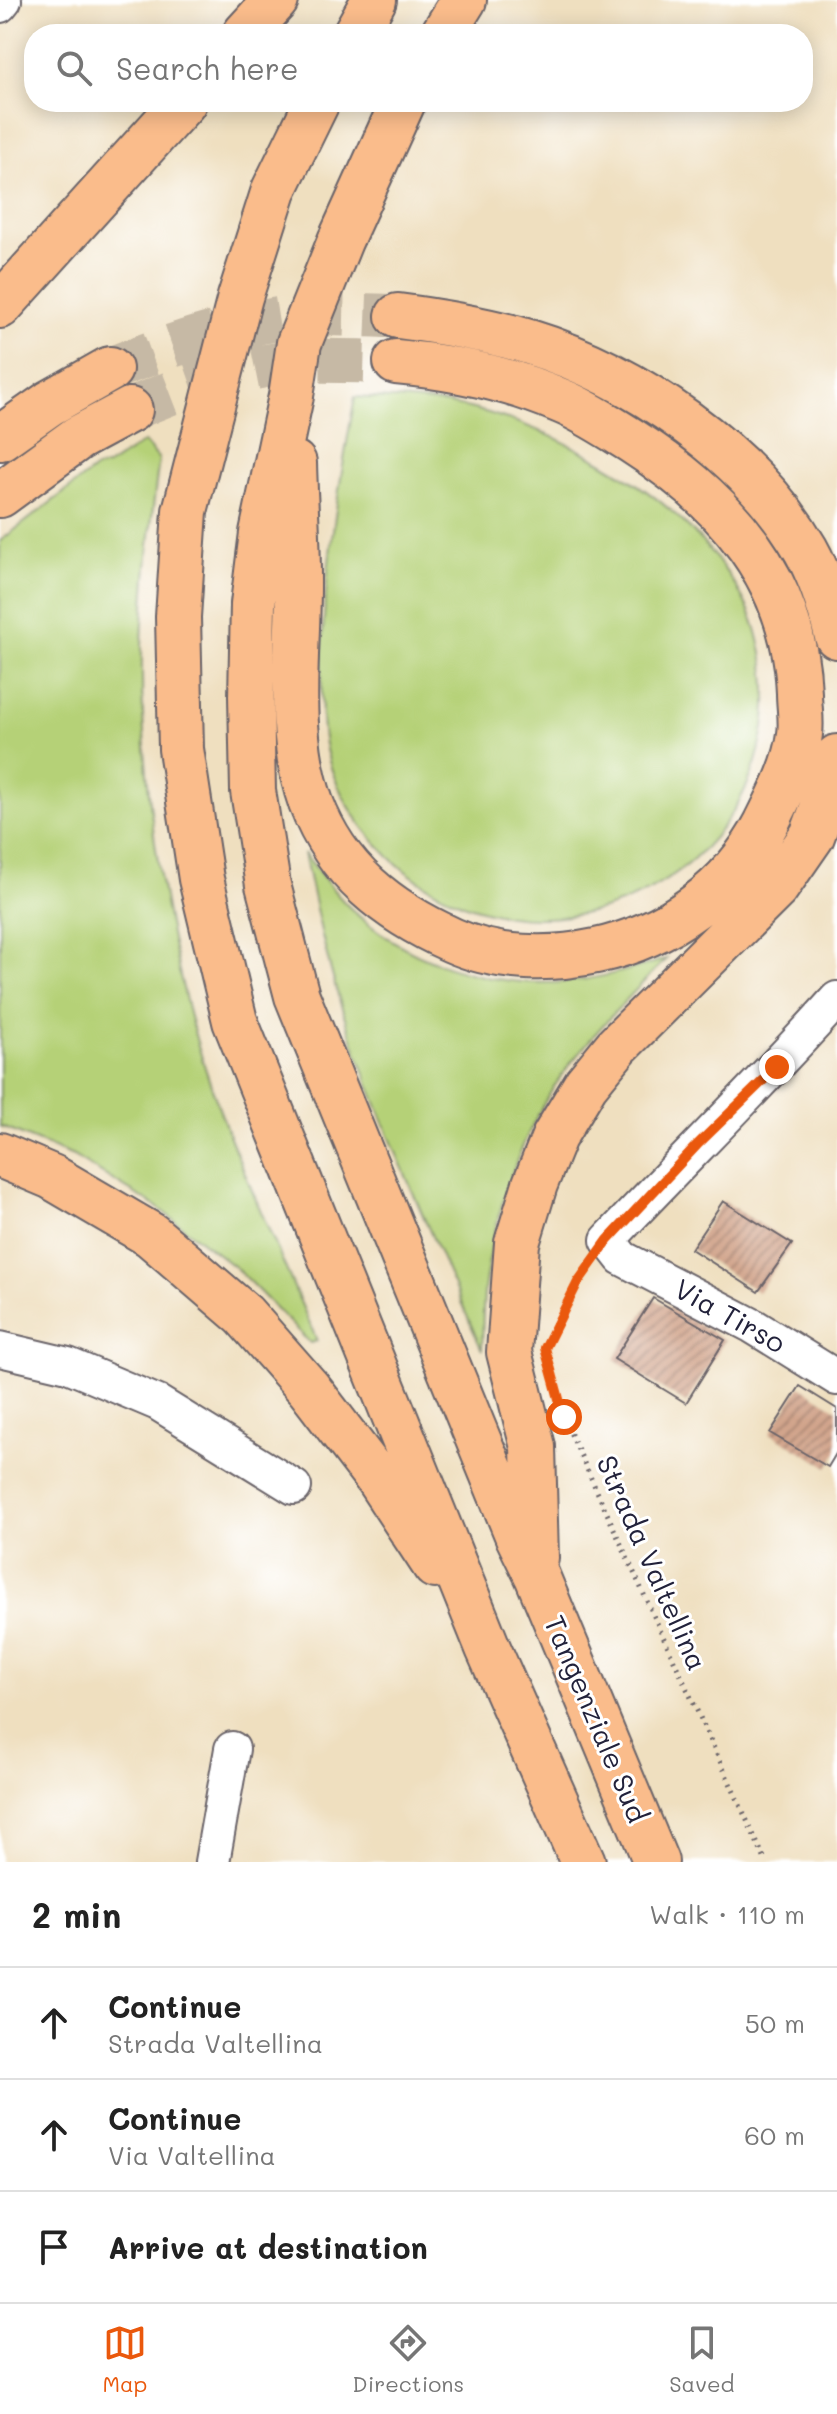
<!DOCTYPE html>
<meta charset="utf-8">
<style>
body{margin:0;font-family:Mali,sans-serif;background:#f6f6f6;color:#222}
.stop{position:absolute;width:24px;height:24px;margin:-18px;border:6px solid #ea580c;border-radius:50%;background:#fff}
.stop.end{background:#ea580c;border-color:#fff;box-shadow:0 2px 8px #0008}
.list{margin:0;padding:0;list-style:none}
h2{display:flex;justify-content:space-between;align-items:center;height:104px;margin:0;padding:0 32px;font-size:34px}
h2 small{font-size:26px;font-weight:400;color:#767676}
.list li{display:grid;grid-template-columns:52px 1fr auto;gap:24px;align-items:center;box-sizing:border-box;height:112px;padding:0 32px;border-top:2px solid #e0e0e0}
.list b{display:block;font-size:30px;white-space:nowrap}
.list p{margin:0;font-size:26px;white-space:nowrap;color:#767676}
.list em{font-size:26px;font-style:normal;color:#767676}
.icon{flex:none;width:44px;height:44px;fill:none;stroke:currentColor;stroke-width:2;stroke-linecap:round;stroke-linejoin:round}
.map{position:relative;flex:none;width:837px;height:1862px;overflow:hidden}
.search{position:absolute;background:#fff;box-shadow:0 4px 20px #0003;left:24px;right:24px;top:24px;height:88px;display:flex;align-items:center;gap:20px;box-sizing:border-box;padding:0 28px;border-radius:32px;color:#767676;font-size:30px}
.sheet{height:440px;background:#fff}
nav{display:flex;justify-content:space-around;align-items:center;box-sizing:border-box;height:112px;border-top:2px solid #e0e0e0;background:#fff;font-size:22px;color:#767676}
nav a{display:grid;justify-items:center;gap:4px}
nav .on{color:#ea580c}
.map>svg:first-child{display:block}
.grass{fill:#b5d177;stroke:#6c7a59;stroke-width:2}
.building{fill:url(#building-hatch)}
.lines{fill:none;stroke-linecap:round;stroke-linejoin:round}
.highway-tunnel{stroke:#c6b9a5;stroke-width:44;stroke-dasharray:44 22;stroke-linecap:butt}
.minor-casing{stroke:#6a6469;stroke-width:38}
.highway-casing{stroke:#6a6469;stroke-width:48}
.path{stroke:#6a6469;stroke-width:5;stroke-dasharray:2 6;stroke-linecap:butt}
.minor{stroke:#fff;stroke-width:34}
.highway{stroke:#fabc8b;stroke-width:44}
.route{stroke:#ea580c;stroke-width:10}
.labels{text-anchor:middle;stroke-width:6;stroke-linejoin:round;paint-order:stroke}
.street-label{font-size:28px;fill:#22223b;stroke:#fff}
</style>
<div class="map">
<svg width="837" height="1862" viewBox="0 0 837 1862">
<defs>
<pattern id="building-hatch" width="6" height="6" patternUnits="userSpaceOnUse" patternTransform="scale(2)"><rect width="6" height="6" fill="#d2a58c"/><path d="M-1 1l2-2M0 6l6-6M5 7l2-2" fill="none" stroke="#aa8674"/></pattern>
</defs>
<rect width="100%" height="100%" fill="#fff"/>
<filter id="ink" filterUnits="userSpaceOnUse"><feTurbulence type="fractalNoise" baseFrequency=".0125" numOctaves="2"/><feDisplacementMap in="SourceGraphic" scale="16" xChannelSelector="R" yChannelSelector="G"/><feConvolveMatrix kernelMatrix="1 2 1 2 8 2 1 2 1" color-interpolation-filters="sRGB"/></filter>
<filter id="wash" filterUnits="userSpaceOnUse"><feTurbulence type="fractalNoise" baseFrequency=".006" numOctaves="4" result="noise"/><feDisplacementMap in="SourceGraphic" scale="32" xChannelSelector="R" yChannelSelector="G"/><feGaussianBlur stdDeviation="1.8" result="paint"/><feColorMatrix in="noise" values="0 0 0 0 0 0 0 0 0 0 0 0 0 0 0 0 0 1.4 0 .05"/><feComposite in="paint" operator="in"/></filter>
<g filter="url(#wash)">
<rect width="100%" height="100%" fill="#efdfbf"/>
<!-- grass -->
<path class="grass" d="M355 397C386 399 419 399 449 404 533 418 643 475 700 539 724 566 747 597 757 632 799 778 691 915 542 918 492 919 443 901 404 870 365 838 332 791 324 739 320 713 322 687 322 661 324 572 339 485 355 397Z
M144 442 159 459C151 520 144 584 142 646 140 768 159 894 189 1013 218 1126 272 1233 317 1341L310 1343 237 1269 157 1207 73 1156 0 1126V541L95 469 107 466Z
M304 853C318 870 331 889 347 905 402 960 487 988 565 982 599 979 633 969 666 959 633 993 600 1026 571 1063 524 1124 498 1202 486 1277 482 1300 483 1326 482 1350 435 1242 385 1135 347 1024 328 968 316 910 304 853Z"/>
<g id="blocks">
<!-- building -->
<path class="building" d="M723 1201 792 1244 758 1292 691 1249Z
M653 1298 725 1340 686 1403 614 1359Z
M800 1386 837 1409V1452L828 1467 770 1433Z"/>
</g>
</g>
<g filter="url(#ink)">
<use href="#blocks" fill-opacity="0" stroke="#6a6469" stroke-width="2"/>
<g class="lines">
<!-- highway-tunnel -->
<path class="highway-tunnel" d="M110 369C175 343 241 321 312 315 340 313 370 316 398 316
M130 410C186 385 246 364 309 361 337 360 367 362 396 362"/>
<defs>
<path id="minor" d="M0 5 4 0
M837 999C763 1082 684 1159 608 1240L622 1258 753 1326 837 1378
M0 1349 68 1365 158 1403 294 1487
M212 1862 232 1749"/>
<path id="highway" d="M245 34 276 0
M355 34 374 0
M443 34 464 0
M317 102 274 190 240 297 185 511 178 617 181 749 201 879 235 1021 488 1648 583 1862
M403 102 340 241 299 343 291 396 262 533 253 604 251 696 253 791 268 885 297 996 518 1537 537 1576 656 1862
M0 306 184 102
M398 316C443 322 486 329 529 342 634 374 751 454 806 550 821 577 830 607 837 636
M0 438 50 403 110 369
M294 463C295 501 298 539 298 577 299 652 285 730 311 803 337 872 388 911 452 940 496 960 549 961 596 951 667 936 732 890 766 824 780 796 796 766 800 734 802 721 799 706 799 693 795 578 725 500 632 441 609 427 586 411 561 401 508 378 452 367 396 362
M0 495 78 438 130 410
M0 1155 52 1177 151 1235 244 1315 309 1389 377 1478 435 1566
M536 1558 533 1447 509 1352 517 1243 535 1184 554 1137 586 1084 617 1046 776 888 812 836 833 780 837 757"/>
</defs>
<!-- minor casing -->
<use href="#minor" class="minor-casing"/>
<!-- highway casing -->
<use href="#highway" class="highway-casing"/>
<!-- path -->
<path class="path" d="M547 1344 578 1282 590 1265
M564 1419 766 1862"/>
<!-- minor -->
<use href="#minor" class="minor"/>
<!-- highway -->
<use href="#highway" class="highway"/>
</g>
</g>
<g class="lines" filter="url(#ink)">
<!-- route -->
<path class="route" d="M564 1417 545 1348 578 1282 608 1240 697 1145 777 1067"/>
</g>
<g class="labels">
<!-- street labels -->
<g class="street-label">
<text transform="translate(730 1316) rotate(29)" y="10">Via Tirso</text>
<text transform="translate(652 1563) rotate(66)" y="10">Strada Valtellina</text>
<text transform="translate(596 1719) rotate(67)" y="10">Tangenziale Sud</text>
</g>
</g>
</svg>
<div class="stop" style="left:564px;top:1417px"></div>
<div class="stop end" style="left:777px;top:1067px"></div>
<div class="search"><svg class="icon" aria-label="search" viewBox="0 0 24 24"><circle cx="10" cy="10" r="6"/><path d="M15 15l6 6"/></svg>Search here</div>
</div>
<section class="sheet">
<h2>2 min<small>Walk · 110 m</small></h2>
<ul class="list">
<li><svg class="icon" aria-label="ahead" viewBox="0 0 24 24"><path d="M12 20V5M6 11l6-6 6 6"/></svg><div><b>Continue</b><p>Strada Valtellina</p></div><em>50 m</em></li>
<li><svg class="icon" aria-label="ahead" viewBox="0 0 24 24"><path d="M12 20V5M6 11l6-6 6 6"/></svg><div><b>Continue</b><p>Via Valtellina</p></div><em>60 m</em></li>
<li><svg class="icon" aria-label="arrive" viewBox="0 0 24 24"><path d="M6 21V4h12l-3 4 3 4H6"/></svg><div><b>Arrive at destination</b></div></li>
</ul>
</section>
<nav>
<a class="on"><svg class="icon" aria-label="map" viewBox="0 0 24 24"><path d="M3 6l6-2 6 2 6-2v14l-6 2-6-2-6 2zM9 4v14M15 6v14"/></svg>Map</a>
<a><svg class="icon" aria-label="directions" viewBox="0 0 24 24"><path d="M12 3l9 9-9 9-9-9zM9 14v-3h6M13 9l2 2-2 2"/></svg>Directions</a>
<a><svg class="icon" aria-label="saved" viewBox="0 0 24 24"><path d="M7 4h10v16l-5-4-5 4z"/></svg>Saved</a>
</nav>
